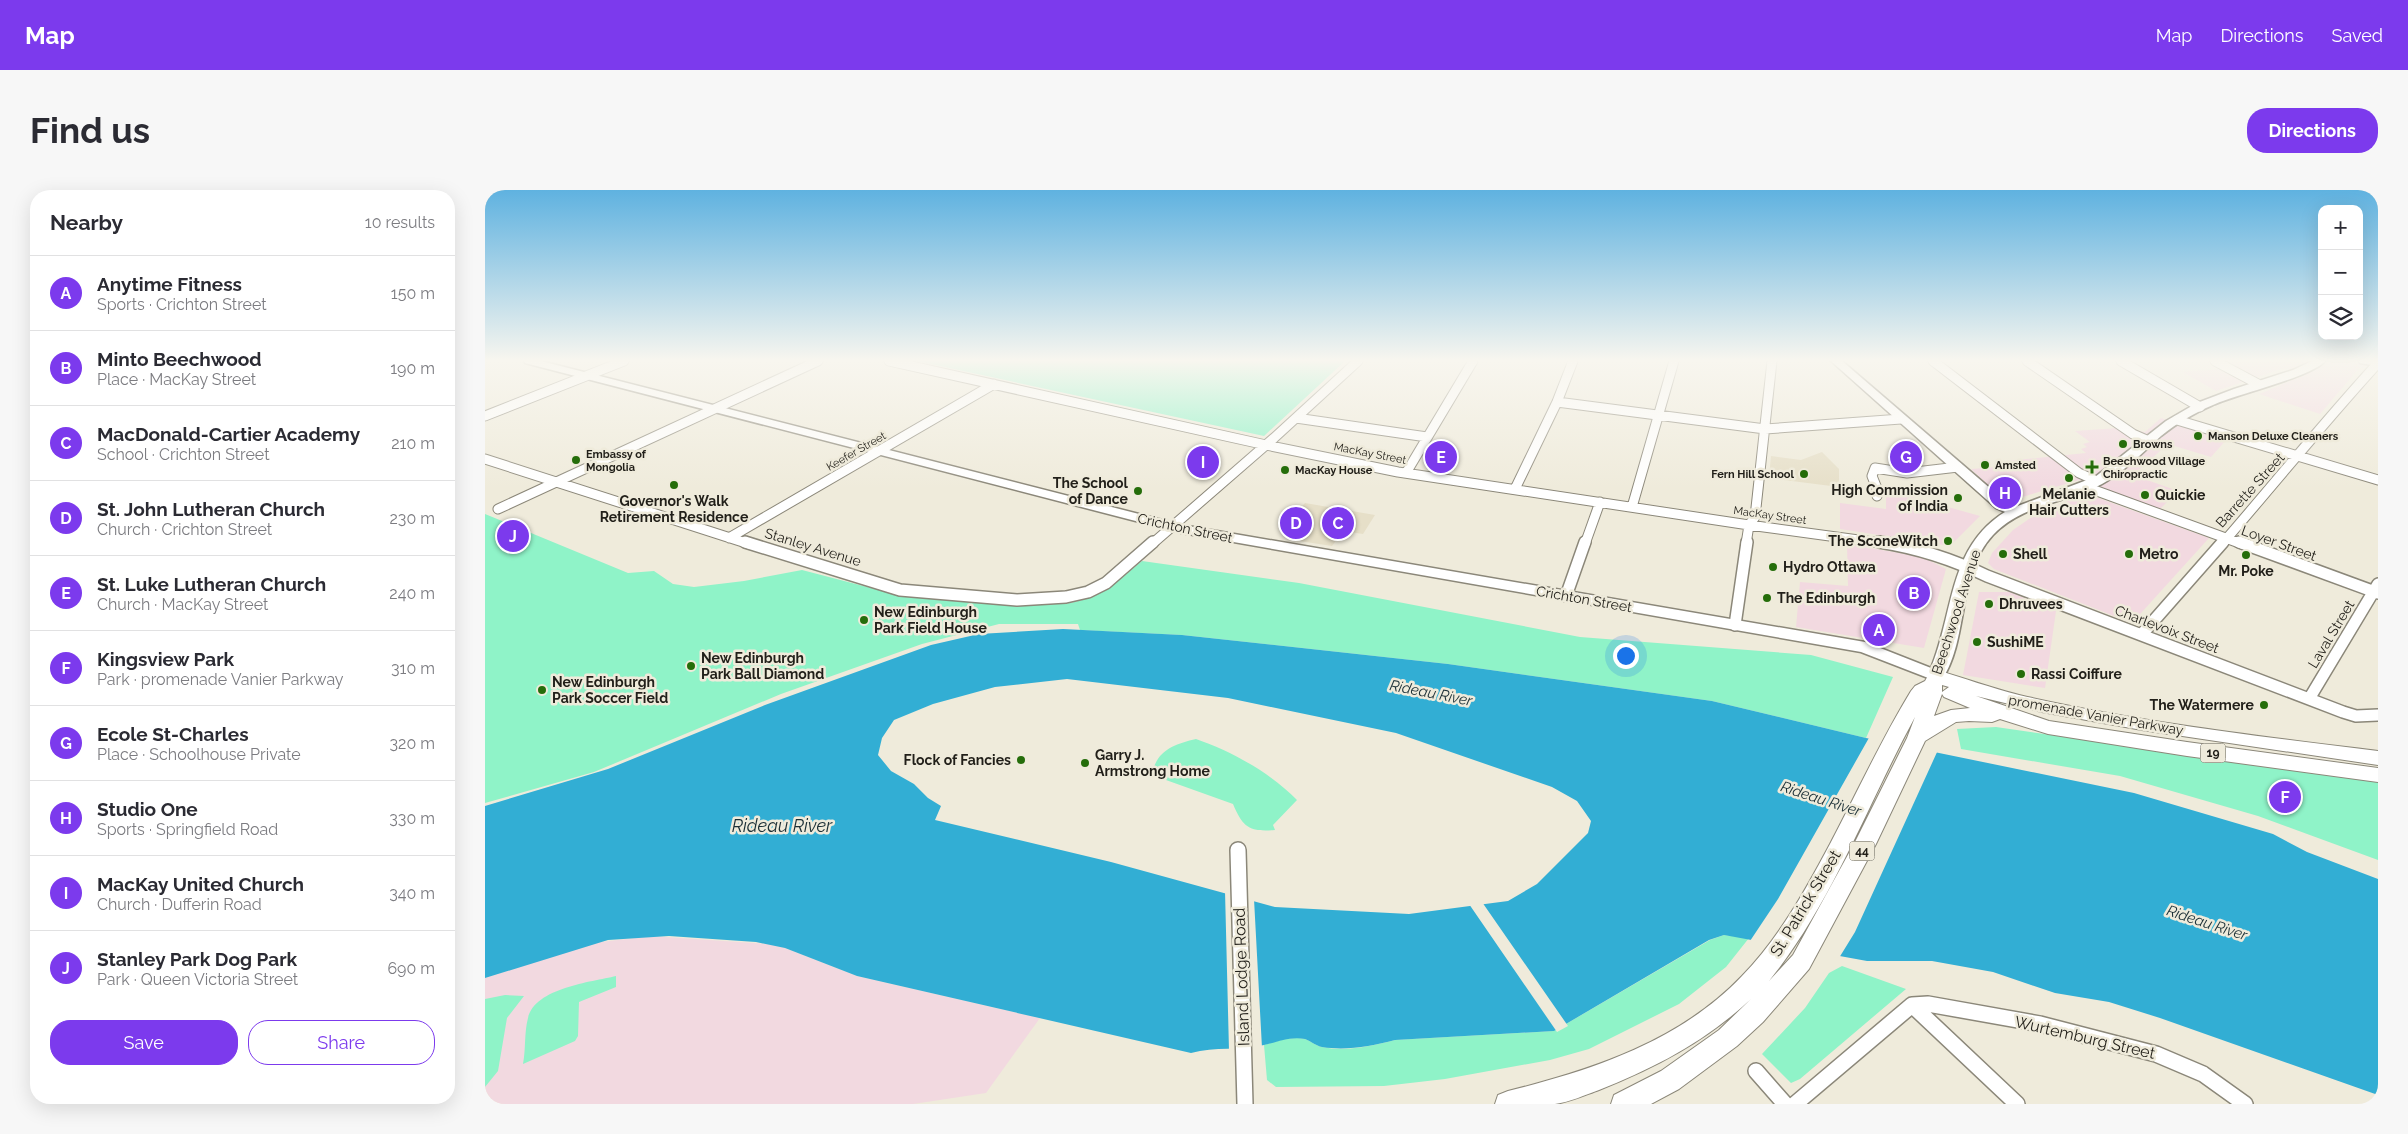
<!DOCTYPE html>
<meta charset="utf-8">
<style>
body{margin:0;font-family:Raleway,sans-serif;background:#f7f7f7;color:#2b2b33}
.controls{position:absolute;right:15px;top:15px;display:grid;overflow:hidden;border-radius:10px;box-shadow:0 5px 20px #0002}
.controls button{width:45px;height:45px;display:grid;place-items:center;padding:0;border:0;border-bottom:1px solid #e1e1e2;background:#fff;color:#2b2b33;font:25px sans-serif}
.you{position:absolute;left:1140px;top:465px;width:18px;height:18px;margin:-12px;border:4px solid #fff;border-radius:50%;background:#1a73e8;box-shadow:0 0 0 8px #1a73e833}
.badge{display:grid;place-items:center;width:32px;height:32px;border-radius:50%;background:#7c3aed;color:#fff;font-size:16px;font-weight:700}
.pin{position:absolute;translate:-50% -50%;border:2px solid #fff;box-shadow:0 1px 5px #0006}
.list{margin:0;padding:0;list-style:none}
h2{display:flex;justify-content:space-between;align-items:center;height:65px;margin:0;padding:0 20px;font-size:21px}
h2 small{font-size:16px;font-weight:400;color:#7c7c81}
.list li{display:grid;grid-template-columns:32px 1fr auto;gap:15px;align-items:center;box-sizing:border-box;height:75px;padding:0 20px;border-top:1px solid #e1e1e2}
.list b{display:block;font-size:19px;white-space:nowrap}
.list p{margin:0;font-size:16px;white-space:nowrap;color:#7c7c81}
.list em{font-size:16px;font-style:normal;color:#7c7c81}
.actions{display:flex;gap:10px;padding:15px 20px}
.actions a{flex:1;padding:11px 0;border:1px solid #7c3aed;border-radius:20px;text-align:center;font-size:18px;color:#7c3aed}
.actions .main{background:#7c3aed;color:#fff}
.icon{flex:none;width:28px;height:28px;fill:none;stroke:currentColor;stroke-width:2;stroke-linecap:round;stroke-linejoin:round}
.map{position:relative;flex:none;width:1893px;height:914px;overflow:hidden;border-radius:20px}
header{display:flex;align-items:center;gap:30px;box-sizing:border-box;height:70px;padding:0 25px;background:#7c3aed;color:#fff}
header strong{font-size:24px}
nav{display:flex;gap:28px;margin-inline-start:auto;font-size:18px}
.intro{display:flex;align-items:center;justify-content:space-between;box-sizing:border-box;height:120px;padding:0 30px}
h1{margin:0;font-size:35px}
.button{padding:12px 22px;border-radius:20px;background:#7c3aed;color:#fff;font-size:18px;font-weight:700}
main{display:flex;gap:30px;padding:0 30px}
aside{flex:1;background:#fff;border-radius:20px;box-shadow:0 5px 20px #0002}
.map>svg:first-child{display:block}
.commercial{fill:#f2d9e0}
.built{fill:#e6dfc8}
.green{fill:#8ff3c8}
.water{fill:#32aed4;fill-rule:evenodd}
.pier{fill:#efebdb}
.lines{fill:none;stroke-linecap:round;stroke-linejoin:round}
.street-far2-casing{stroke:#8b8779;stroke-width:11}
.street-far1-casing{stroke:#8b8779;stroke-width:14}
.street-casing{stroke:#8b8779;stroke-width:18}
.secondary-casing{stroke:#8b8779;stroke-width:3}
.primary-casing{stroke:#8b8779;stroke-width:2}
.street-far2{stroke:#fff;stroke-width:9}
.street-far1{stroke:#fff;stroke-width:11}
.street{stroke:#fff;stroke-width:15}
.secondary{fill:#fff;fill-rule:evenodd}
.primary{fill:#fff;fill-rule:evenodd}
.poi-dot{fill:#256d0a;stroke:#efebdb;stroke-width:2}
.labels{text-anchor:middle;stroke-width:5;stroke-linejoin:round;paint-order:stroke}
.far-poi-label{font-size:11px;font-weight:bold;fill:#211f19;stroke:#efebdb;text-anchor:start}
.far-street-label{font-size:11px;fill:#211f19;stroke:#efebdb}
.shield{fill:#efebdb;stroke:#5f5c53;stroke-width:1}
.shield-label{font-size:12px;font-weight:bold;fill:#211f19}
.poi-label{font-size:14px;font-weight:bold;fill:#211f19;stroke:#efebdb;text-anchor:start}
.street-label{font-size:14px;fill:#211f19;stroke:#efebdb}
.water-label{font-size:15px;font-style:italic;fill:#1b2f36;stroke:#efebdb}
.near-street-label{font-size:16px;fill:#211f19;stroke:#efebdb}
.near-water-label{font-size:18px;font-style:italic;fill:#1b2f36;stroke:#efebdb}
</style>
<header>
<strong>Map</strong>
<nav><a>Map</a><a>Directions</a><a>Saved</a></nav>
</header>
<div class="intro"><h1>Find us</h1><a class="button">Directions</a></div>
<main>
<aside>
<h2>Nearby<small>10 results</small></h2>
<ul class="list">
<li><span class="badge">A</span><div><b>Anytime Fitness</b><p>Sports · Crichton Street</p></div><em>150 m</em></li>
<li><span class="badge">B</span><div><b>Minto Beechwood</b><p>Place · MacKay Street</p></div><em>190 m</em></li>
<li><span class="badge">C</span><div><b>MacDonald-Cartier Academy</b><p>School · Crichton Street</p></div><em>210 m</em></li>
<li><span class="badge">D</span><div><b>St. John Lutheran Church</b><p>Church · Crichton Street</p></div><em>230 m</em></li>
<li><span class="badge">E</span><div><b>St. Luke Lutheran Church</b><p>Church · MacKay Street</p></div><em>240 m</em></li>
<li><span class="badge">F</span><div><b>Kingsview Park</b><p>Park · promenade Vanier Parkway</p></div><em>310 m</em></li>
<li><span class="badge">G</span><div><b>Ecole St-Charles</b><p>Place · Schoolhouse Private</p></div><em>320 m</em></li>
<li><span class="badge">H</span><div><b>Studio One</b><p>Sports · Springfield Road</p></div><em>330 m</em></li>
<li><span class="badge">I</span><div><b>MacKay United Church</b><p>Church · Dufferin Road</p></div><em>340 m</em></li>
<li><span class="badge">J</span><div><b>Stanley Park Dog Park</b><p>Park · Queen Victoria Street</p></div><em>690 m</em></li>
</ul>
<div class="actions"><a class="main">Save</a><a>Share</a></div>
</aside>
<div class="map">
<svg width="1893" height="914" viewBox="0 0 1893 914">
<rect width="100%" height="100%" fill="#efebdb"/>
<!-- commercial -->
<path class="commercial" d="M1735 171H1893V174L1876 176 1835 224 1774 204 1820 185 1799 178 1731 201 1698 182 1747 178Z
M1676 228 1742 249 1726 267 1683 254 1648 285 1693 301 1674 320 1594 290 1527 310 1515 306 1486 279 1525 276 1522 271 1601 263 1596 259 1602 257 1598 254 1605 252 1590 241 1633 238 1660 242Z
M1602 304 1724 348 1647 433 1509 379 1503 373 1507 363 1528 340 1554 322Z
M1401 305H1420L1495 326 1465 356 1355 339V313L1401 319Z
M1362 354 1437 367 1461 379 1439 458 1311 437 1315 392 1363 396Z
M1494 402H1525L1571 421 1560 498 1478 485Z
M166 746 283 754 300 758 372 786 555 828 501 903 428 914H0V788L108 753Z"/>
<!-- built -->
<path class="built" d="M1337 262 1354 279V297L1284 288 1286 266 1316 270Z
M820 313 890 325 878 344 858 341 847 356 808 350 827 325 812 322Z"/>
<!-- green -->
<path class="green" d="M432 171H860L779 246Z
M0 324 143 383 169 381 188 394 209 397 259 391 317 380 413 405 579 414C615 409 630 393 657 371L814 393 1095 447 1326 465 1408 487 1381 548 1227 511 963 474 697 445 595 440 593 434H514L437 454 296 504 109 582 0 613Z
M1511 537 1738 570 1893 588V670L1773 626 1635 586 1476 559 1472 539Z
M711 549C746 561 786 583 812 610L788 635 790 640C765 642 758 638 748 614L667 585C671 560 690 554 711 549Z
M1239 745 1264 748 1241 777 1194 814 1104 859 1065 870 960 889 899 896 791 897 782 890 779 855C792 851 806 846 820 849 826 851 831 856 837 857 862 862 886 856 910 850L1069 841 1225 750Z
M1357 776 1421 799 1315 889 1306 893 1277 864 1320 818 1344 783Z
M131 786V797L94 812 93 846 90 851 38 874C41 859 39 843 43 828 50 798 106 792 131 786Z
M20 805 39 806 22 828 13 881 0 897V809Z"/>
<!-- water -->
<path class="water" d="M578 439 697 445 963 474 1227 511 1381 548 1649 603 1788 644 1822 662 1893 689V905L1675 828 1624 812 1570 803 1508 782 1447 771H1382L1239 745 1224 750 1069 841 910 850C886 856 862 861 837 857 831 856 826 851 820 849 805 846 793 852 779 855 755 861 730 856 706 863L372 786 300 758 271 752 184 746 123 750 0 788V616L123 579 280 515 446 455 494 444ZM582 489 743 508 911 543 1067 597 1092 611 1106 631 1103 643 1052 694 1023 711 924 724 790 717 626 672 450 630 456 616 443 608 429 594 406 581 393 565 397 548 409 530 448 514 510 497Z"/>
<!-- pier -->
<path class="pier" d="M1385 546 1453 560 1370 742 1354 768 1265 751 1293 709Z
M740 701 769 709 777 858 744 861Z
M997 712 1083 836 1072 842 984 714Z"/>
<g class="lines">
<defs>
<path id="street-far2" d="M404 171 781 255 913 282 1264 335 1403 354
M1448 171 1594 283 1612 291
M1542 171 1648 244 1664 251
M1636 171 1715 217
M1730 171 1773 194
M1072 212 1280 239 1416 229
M0 226 139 171
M811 228 942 247
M1692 230 1893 290
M0 269 264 354
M921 283 988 171
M1601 297 1757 354
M1030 299 1072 212 1088 171
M1392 306 1393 301 1387 286 1390 278 1422 283 1473 277
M1147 317 1189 171
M13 319 333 171
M244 348 509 194
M667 354 789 248 873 171
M1100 354 1115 312
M1261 354 1264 335 1270 327 1287 171
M1737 354C1789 294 1839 232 1893 173"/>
<path id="street-far1" d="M260 352 415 400 532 410 581 407 603 402 621 393 668 352
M1394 352C1433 358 1467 369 1502 386L1858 522 1871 526 1893 525
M1754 352 1893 403
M1081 406 1100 352
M1250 435 1262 352
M1657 444 1738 352
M1824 509 1893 394"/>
<path id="street" d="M753 660 760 914
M1427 815 1532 914
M1271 881 1300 914
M1310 914 1427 815 1443 814 1555 834 1671 864 1718 884 1760 914"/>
<path id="secondary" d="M39 171H56L697 335 1380 452 1446 478C1469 423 1463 357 1520 322L1511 318 1346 171H1357L1521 312 1530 317 1610 287 1681 231 1712 213 1749 199 1808 180 1827 171H1840C1827 187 1752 204 1728 215 1709 223 1692 233 1676 246 1657 263 1639 282 1617 294 1582 313 1537 314 1508 345 1471 385 1485 446 1457 490L1451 491 1376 462 697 343 40 173Z
M1874 171H1893V176L1875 173Z"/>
<path id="primary" d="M1451 480C1479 488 1506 498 1534 505 1652 532 1773 546 1893 561V575L1657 540 1557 522 1491 506 1564 531 1702 552 1893 578V592L1702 566 1563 544 1515 529 1507 532 1484 531 1471 532 1440 551 1391 654 1324 779 1278 832 1252 856 1194 899 1166 914H1126L1129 905 1176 881 1234 840 1266 809C1221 851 1170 878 1114 900 1100 905 1085 912 1070 914 1051 914 1029 914 1010 914L1013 905 1023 901C1108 880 1195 851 1257 786 1294 748 1320 701 1345 654 1372 603 1396 550 1426 501L1430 496 1440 491 1445 482ZM1457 495 1464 497 1457 502ZM1457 504 1459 507 1485 518 1466 520 1449 526ZM1430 527 1422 548 1370 652 1308 765 1284 791C1348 712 1382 615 1430 527Z"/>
</defs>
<!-- street-far2 casing -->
<use href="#street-far2" class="street-far2-casing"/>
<!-- street-far1 casing -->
<use href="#street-far1" class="street-far1-casing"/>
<!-- street casing -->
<use href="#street" class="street-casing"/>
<!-- secondary casing -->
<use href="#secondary" class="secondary-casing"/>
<!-- primary casing -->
<use href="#primary" class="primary-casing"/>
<!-- street-far2 -->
<use href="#street-far2" class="street-far2"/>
<!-- street-far1 -->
<use href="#street-far1" class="street-far1"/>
<!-- street -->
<use href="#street" class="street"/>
<!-- secondary -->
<use href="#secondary" class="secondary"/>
<!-- primary -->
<use href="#primary" class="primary"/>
</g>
<!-- sky -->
<linearGradient id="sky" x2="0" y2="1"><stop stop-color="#5fb2e0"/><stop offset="0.57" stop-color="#f8f6ef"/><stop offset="1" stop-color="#f8f6ef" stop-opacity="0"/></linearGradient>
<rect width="1893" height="299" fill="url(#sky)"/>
<!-- markers -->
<g class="poi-dot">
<circle cx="1713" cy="246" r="5"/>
<circle cx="1638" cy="254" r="5"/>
<circle cx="91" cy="270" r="5"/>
<circle cx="1500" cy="275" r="5"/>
<path d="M1604.5 269.5h5v5h5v5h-5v5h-5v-5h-5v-5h5z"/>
<circle cx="800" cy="280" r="5"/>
<circle cx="1319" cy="284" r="5"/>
<circle cx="1584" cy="288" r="5"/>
<circle cx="189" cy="295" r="5"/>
<circle cx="653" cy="301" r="5"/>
<circle cx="1660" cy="305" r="5"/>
<circle cx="1473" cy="308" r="5"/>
<circle cx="1463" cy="351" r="5"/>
<circle cx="1518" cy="364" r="5"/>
<circle cx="1644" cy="364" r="5"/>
<circle cx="1761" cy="365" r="5"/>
<circle cx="1288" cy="377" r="5"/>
<circle cx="1282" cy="408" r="5"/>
<circle cx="1504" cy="414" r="5"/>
<circle cx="379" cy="430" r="5"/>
<circle cx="1492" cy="452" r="5"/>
<circle cx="206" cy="476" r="5"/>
<circle cx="1536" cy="484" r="5"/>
<circle cx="57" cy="500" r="5"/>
<circle cx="1779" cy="515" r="5"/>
<circle cx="536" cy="570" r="5"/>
<circle cx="600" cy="573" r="5"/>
</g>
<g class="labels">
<!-- far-poi labels -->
<g class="far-poi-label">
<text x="1723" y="250">Manson Deluxe Cleaners</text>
<text x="1648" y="258">Browns</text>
<text x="101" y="268">Embassy of<tspan x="101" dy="13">Mongolia</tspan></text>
<text x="1618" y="275">Beechwood Village<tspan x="1618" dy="13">Chiropractic</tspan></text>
<text x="1510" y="279">Amsted</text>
<text x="810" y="284">MacKay House</text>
<text x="1309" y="288" text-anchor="end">Fern Hill School</text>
</g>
<!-- far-street labels -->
<g class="far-street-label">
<text transform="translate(371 261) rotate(-30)" y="4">Keefer Street</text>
<text transform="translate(885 263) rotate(11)" y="4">MacKay Street</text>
<text transform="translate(1285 325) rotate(8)" y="4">MacKay Street</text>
</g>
<!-- shield labels -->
<g class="shield">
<rect x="1715.5" y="553.5" width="25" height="19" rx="4"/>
<rect x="1364.5" y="651.5" width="25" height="19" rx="4"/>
</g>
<g class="shield-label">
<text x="1728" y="567">19</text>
<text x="1377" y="665">44</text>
</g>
<!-- poi labels -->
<g class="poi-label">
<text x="643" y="298" text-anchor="end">The School<tspan x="643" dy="16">of Dance</tspan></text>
<text x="1463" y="305" text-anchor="end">High Commission<tspan x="1463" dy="16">of India</tspan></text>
<text x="1584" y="309" text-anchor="middle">Melanie<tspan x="1584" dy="16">Hair Cutters</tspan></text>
<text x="1670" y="310">Quickie</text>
<text x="189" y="316" text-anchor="middle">Governor's Walk<tspan x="189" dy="16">Retirement Residence</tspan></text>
<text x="1453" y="356" text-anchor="end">The SconeWitch</text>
<text x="1528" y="369">Shell</text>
<text x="1654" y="369">Metro</text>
<text x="1298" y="382">Hydro Ottawa</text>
<text x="1761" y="386" text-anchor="middle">Mr. Poke</text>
<text x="1292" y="413">The Edinburgh</text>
<text x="1514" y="419">Dhruvees</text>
<text x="389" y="427">New Edinburgh<tspan x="389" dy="16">Park Field House</tspan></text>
<text x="1502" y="457">SushiME</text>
<text x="216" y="473">New Edinburgh<tspan x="216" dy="16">Park Ball Diamond</tspan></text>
<text x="1546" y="489">Rassi Coiffure</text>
<text x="67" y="497">New Edinburgh<tspan x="67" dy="16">Park Soccer Field</tspan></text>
<text x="1769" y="520" text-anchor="end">The Watermere</text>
<text x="610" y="570">Garry J.<tspan x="610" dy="16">Armstrong Home</tspan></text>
<text x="526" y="575" text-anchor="end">Flock of Fancies</text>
</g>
<!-- street labels -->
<g class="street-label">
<text transform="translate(1765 300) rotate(-48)" y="5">Barrette Street</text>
<text transform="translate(700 338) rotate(12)" y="5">Crichton Street</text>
<text transform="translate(1794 353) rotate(20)" y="5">Loyer Street</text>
<text transform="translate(328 357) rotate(17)" y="5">Stanley Avenue</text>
<text transform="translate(1099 409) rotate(10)" y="5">Crichton Street</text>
<text transform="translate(1471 422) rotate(-72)" y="5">Beechwood Avenue</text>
<text transform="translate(1682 439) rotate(21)" y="5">Charlevoix Street</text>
<text transform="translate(1846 444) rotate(-59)" y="5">Laval Street</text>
<text transform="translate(1611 525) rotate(10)" y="5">promenade Vanier Parkway</text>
</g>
<!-- water labels -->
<g class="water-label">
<text transform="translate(946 503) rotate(11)" y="5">Rideau River</text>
<text transform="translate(1336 609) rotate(18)" y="5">Rideau River</text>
<text transform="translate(1722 733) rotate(18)" y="5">Rideau River</text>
</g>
<!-- near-street labels -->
<g class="near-street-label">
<text transform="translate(1320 713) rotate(-59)" y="6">St. Patrick Street</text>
<text transform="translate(756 787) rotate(-92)" y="6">Island Lodge Road</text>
<text transform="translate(1600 847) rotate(13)" y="6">Wurtemburg Street</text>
</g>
<!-- near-water labels -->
<g class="near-water-label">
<text x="297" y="642">Rideau River</text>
</g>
</g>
</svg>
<div class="controls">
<button>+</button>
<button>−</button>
<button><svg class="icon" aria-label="layers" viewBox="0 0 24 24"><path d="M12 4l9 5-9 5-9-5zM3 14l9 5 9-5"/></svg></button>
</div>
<div class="you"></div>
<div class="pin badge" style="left:1394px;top:440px">A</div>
<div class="pin badge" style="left:1429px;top:403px">B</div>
<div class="pin badge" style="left:853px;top:333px">C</div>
<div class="pin badge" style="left:811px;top:333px">D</div>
<div class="pin badge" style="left:956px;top:267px">E</div>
<div class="pin badge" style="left:1800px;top:607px">F</div>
<div class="pin badge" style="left:1421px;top:267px">G</div>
<div class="pin badge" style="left:1520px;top:303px">H</div>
<div class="pin badge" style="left:718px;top:272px">I</div>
<div class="pin badge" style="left:28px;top:346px">J</div>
</div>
</main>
